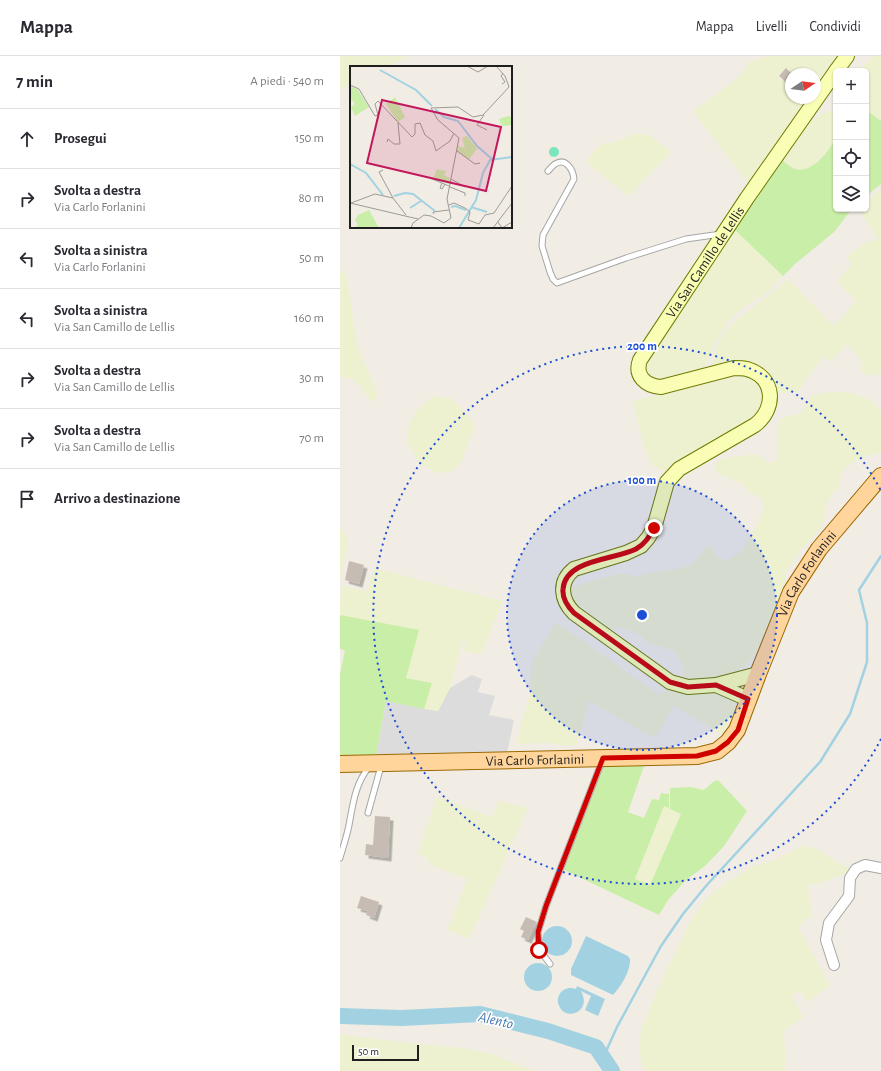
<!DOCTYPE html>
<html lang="it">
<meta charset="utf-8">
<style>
body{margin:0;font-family:"Alegreya Sans",sans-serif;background:#f7f7f7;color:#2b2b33}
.controls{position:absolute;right:12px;top:12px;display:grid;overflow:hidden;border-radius:6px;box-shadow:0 1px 3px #0004}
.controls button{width:36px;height:36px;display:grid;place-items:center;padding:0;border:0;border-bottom:1px solid #e1e1e2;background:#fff;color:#2b2b33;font:20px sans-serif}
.compass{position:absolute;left:445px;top:12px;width:36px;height:36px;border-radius:50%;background:#fff;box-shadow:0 1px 3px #0004;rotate:77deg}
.scale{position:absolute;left:12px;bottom:10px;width:67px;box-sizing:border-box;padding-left:4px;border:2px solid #1f1f1f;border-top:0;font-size:11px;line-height:14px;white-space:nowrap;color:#1f1f1f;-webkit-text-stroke:3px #fff;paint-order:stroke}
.stop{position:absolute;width:12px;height:12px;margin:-9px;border:3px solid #cf0200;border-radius:50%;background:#fff}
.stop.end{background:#cf0200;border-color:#fff;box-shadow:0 1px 4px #0008}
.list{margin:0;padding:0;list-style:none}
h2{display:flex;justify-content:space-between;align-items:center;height:52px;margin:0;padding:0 16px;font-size:17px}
h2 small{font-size:13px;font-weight:400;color:#7c7c81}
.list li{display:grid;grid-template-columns:26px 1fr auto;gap:12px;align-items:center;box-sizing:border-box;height:60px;padding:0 16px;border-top:1px solid #e1e1e2}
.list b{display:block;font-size:15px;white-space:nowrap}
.list p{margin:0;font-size:13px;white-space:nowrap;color:#7c7c81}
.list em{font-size:13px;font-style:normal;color:#7c7c81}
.icon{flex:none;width:22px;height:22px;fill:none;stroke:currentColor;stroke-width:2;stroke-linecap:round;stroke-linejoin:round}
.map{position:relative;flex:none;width:541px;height:1015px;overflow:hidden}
header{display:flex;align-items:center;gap:24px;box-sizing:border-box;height:56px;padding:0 20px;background:#fff;border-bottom:1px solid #e1e1e2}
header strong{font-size:19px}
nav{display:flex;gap:22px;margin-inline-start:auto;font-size:14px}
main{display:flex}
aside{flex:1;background:#fff}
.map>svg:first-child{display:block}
.residential{fill:#dddcdc}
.farmland{fill:#eef1cf}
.grass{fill:#c9eea7}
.pitch{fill:#7de5be}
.water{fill:#a2d2e2}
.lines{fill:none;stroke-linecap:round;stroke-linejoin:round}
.stream{stroke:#a2d2e2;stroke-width:2.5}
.river{stroke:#a2d2e2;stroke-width:16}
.building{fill:#c6bcb4;filter:url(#shadow)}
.lane-casing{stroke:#a6a6a6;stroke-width:7}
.street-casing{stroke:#a6a6a6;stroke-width:12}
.secondary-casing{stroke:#6e7d00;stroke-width:16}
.primary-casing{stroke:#9b6900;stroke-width:18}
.lane{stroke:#fff;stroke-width:5}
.street{stroke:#fff;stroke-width:10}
.secondary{stroke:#fafeb5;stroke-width:14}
.primary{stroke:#ffd59c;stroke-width:16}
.route{stroke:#cf0200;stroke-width:5}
.ring{fill:none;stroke:#1d4ed8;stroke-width:2;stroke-dasharray:2 4}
.labels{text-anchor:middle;stroke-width:3.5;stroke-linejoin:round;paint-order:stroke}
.street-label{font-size:14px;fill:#1f1f1f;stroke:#fff}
.water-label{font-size:15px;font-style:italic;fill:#4177af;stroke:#fff}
.inset-river{fill:none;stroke:#a2d2e2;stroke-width:2}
.inset-road{fill:none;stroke:#9d9b96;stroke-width:1}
.view{fill:#c2185b;fill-opacity:0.15;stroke:#c2185b;stroke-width:2}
.inset-edge{fill:none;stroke:#1f1f1f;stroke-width:2}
.centre{fill:#1d4ed8;stroke:#fff;stroke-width:2}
.ring-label{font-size:12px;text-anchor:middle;font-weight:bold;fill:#1d4ed8;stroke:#fff;stroke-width:3.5;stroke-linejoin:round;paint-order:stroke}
</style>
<header>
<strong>Mappa</strong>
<nav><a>Mappa</a><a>Livelli</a><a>Condividi</a></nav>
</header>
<main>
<aside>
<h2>7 min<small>A piedi · 540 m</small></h2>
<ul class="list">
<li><svg class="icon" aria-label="ahead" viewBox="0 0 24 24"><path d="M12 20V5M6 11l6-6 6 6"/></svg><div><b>Prosegui</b></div><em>150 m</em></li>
<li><svg class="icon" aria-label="right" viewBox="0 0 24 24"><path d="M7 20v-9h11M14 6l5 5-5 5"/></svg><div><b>Svolta a destra</b><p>Via Carlo Forlanini</p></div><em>80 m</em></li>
<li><svg class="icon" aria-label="left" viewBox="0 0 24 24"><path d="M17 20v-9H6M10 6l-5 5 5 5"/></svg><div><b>Svolta a sinistra</b><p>Via Carlo Forlanini</p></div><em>50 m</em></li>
<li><svg class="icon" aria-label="left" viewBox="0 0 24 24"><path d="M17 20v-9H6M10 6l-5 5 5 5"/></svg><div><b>Svolta a sinistra</b><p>Via San Camillo de Lellis</p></div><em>160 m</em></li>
<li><svg class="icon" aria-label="right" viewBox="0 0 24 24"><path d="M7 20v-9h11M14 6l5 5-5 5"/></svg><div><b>Svolta a destra</b><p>Via San Camillo de Lellis</p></div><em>30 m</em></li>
<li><svg class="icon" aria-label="right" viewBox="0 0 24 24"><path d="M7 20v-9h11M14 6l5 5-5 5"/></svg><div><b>Svolta a destra</b><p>Via San Camillo de Lellis</p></div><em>70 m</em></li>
<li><svg class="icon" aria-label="arrive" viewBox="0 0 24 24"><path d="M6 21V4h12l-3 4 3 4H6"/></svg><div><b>Arrivo a destinazione</b></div></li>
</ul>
</aside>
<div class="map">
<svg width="541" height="1015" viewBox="0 0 541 1015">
<defs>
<filter id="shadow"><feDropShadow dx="3.5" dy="3.5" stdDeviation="0" flood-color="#0004"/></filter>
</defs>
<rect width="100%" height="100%" fill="#f1ede5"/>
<!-- residential -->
<path class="residential" d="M132 619 142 623 138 636 155 640 149 659 174 664 167 697 36 700 46 645 98 655 110 632Z"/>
<!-- farmland -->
<path class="farmland" d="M0 0H69L47 11H11V28L0 34Z
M427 0H497L475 32V18H452L447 12 438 21 442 25 443 23 446 26 451 21V42H468L410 130 353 55 386 31 402 18 409 6 423 2Z
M533 0H541V65L526 54V15H518Z
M486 55 491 56 496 60V82L492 89 473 110 466 114 456 113 443 106 440 100 462 69 476 62Z
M297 77 311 80 331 96 289 140 246 107 252 97 262 88 274 86Z
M541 133V318L526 319 523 316 520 312 523 306 507 288 491 306 484 300 457 336 435 337 420 312 411 307 400 306 370 312 378 288 384 276 398 262 419 247 448 223 494 270 516 245 497 225 512 209 507 201 519 191 530 185 538 184 519 153H526V146Z
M394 173 443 220 425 238 405 250 387 266 373 292 362 317 321 328 302 318 305 301Z
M0 215 4 216 7 222 17 288 25 309 36 333 37 341 35 344 32 345 29 343 20 329 14 324 0 320Z
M402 319H409L422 329 424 344 417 357 409 365 369 388 326 416 312 409 305 395 293 345Z
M503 336 516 338 533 346 541 355V396L521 402 509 408 502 415 499 432 491 438 486 450V459L483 467 474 480 461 493 453 505 445 520 447 526 418 593 409 606 396 616 365 626 345 623 343 612 335 595 319 590 312 589 306 586 302 580 293 576 280 571 271 573 234 545 229 538 230 533 232 531 277 518H284L298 521 309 517 342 512 352 508 366 491 371 490 376 500 387 505 397 498 404 492 419 465 424 451 423 443 409 436 401 427 378 418 374 410 378 405 386 402 417 398 427 406H434L438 402 437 374 440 364 446 360 461 358 468 344 472 339 481 337Z
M93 340 110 342 121 351 135 369 122 404 115 413 109 416 101 417 93 415 83 409 77 404 67 386V377L70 366 76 355Z
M0 472 6 479 8 485 0 524Z
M34 512 162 545 141 599 124 595 126 583H123L110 632 98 655 84 653 92 627 66 622 0 559V545L3 530 27 535Z
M216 566 319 639 327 634 372 633 400 646 397 662 385 678 379 677 334 649 315 682 249 645 237 689 227 690 208 687 176 688 190 637 191 608Z
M97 741 152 761 159 745 188 752 129 883 108 874 127 823 89 808 88 802 78 797Z
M324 750 341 757 310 830 295 823Z
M463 789 477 793 497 806 509 812 508 817 480 827 468 828 472 863H464V868L458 871 490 930 467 946 461 935 452 939 463 962 445 973 444 976 446 1015H307L304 1013 300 1000 299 985 302 972 322 923 353 860 368 841 385 827 414 810 437 803Z
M0 978 43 984 128 993 150 997 193 1015H0Z"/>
<!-- grass -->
<path class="grass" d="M526 54 541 65V128L526 140Z
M496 82V153H512L494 176 455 208 443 220 394 173 440 100C443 106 446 107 451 111 470 122 488 96 496 82Z
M0 559 79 574 66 622 92 627 84 653 46 645 36 700 0 701V618L5 594 0 593Z
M306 704 288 756 304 762 312 743 319 744 321 737 329 738V752L324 750 295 823 310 829 341 758 330 753V732L350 731 364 734 373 726 378 724 407 755 384 790 365 810 346 824 328 844 319 859 222 813 264 705Z"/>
<!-- pitch -->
<path class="pitch" d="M209 96a5 5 0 1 1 10 0a5 5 0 1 1-10 0Z"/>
<!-- water -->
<path class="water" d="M202 885a15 15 0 1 1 30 0a15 15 0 1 1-30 0Z
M246 880 288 900 290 903C291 914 281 931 273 939L231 919V913Z
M184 921a14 14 0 1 1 28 0a14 14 0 1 1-28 0Z
M237 930 265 943 258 960 245 954 251 940 241 935C253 957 223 967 218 947 217 943 219 939 221 936 225 932 230 931 236 933Z"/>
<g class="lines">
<!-- stream -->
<path class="stream" d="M263 1002 277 971 321 890 343 858 366 830 480 706 510 658 527 606V567L519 534 541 500"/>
<!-- river -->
<path class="river" d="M0 960 62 962 140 958 208 975 256 991 272 1015"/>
</g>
<!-- building -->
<path class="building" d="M446 12 452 18 446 26 439 20Z
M9 505 24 509 19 528 5 524Z
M35 760 50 761 48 802 25 799 26 788 33 789Z
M21 840 39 846 34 862 26 859 28 855 17 852Z
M186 861 197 866 188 884 181 881 184 875 180 873Z"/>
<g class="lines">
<defs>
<path id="lane" d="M208 115C210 113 212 110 215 108 226 101 233 114 234 123L203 179 202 190 210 216 213 223 217 227 286 202 346 183 381 178
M28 757 41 710
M0 802C3 791 7 780 9 769 13 748 15 728 29 711
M210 908 199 893 198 876 206 850 262 705"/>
<path id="street" d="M494 909 486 884 489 867 509 840 510 822 516 813 525 809 541 812"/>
<g id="secondary">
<path d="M496 15 507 0"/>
<path id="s1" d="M418 618 376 629 348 631 330 626 234 557C221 544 218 526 234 513L286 497 301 490 308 482 314 472 327 426 339 413 415 369C437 352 435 321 407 313 403 312 398 312 394 312L321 331C306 330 294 320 300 304L407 142 496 15"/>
<path d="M376 629 408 643"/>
</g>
<g id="primary">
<path id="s2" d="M0 708 357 700 377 695 388 686 397 674 418 618 451 536 479 493 541 420"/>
</g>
</defs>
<!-- lane casing -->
<use href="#lane" class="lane-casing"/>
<!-- street casing -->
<use href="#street" class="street-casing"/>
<!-- secondary casing -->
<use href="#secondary" class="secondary-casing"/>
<!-- primary casing -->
<use href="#primary" class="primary-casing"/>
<!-- lane -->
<use href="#lane" class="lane"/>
<!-- street -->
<use href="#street" class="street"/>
<!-- secondary -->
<use href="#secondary" class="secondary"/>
<!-- primary -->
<use href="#primary" class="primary"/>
</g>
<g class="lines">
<!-- route -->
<path class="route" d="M199 894 198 876 206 850 263 702 357 700 376 695 388 686 398 674 408 643 376 629 348 631 330 626 234 557C227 550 222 543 223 533 225 503 275 504 296 493 305 488 309 481 314 472"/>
</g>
<!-- distance rings -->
<circle cx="302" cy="559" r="135" fill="#1d4ed8" fill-opacity=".12"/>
<g class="ring">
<circle cx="302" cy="559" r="135"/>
<path d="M541 683A269 269 0 1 1 541 435"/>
</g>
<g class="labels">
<!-- street labels -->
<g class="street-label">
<text dy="5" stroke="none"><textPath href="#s1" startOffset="824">Via San Camillo de Lellis</textPath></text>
<text dy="5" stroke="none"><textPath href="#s2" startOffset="579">Via Carlo Forlanini</textPath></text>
<text dy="5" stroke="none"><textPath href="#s2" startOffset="195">Via Carlo Forlanini</textPath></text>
</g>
<!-- water labels -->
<g class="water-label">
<text transform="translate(156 964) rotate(13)" y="5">Alento</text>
</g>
</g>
<!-- overview -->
<g transform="translate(10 10)">
<rect width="162" height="162" fill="#f1ede5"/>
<path d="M0 20 7 23 19 41 5 50 1 41 5 38 0 32ZM45 31 55 51 48 56 36 38ZM158 50 162 51V59L152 60 149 53ZM117 70 127 83 119 93 107 85 108 80 115 82 112 72ZM87 103 96 105 94 109 100 112 99 118 83 113ZM19 144 29 162H4L8 159 5 154 8 149Z" fill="#c9eea7"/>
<path class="inset-river" d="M30 4 66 24 82 40M85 43 94 51 108 55 127 80 142 93M0 98 16 107 33 129M44 130 55 127 63 128 85 145M101 141 105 140 116 144M121 141 137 146M60 142 71 135M109 162 126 134 133 107 140 94 162 91"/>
<path class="inset-road" d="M117 0 128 6 138 0M152 18 155 16 151 10 153 7M0 19 9 23 25 50 28 49 25 38 28 35 62 71 65 68V58L70 57 75 69 83 75 86 85 100 75 104 67M134 49 127 59 137 64M37 76 38 73 44 78H50L48 57M107 85 125 98 130 97M80 112 99 120M101 113 115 121M92 117 90 122 92 123 95 118M100 121 115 127V130M43 132 56 149M0 137 68 153M1 137 25 128 43 132 29 106 33 104M99 139 104 137 115 142 120 146 118 154 129 158 135 149 144 147 162 120M84 148 83 146 99 144M148 156 152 162 162 156M61 162 63 157 74 149 81 150 94 157 101 152 97 133 109 72 88 54 81 42 108 41 123 51 133 49 159 21 155 10 146 0M143 162 162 137"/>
<path class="view" d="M32 34 151 61 136 125 17 97Z"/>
<rect width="162" height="162" class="inset-edge"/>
</g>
<circle cx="302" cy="559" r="6" class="centre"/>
<g class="ring-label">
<text x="302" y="294">200 m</text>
<text x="302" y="428">100 m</text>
</g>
</svg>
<div class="controls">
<button>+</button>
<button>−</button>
<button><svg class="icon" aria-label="locate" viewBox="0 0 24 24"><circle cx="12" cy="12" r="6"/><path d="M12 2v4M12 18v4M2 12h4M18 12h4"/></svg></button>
<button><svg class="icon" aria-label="layers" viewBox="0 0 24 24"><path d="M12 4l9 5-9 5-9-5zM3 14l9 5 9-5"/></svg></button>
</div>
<svg class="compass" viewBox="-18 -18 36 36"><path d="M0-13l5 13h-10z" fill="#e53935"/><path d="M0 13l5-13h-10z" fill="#7c7c81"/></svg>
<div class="scale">50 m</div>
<div class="stop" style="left:199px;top:894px"></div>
<div class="stop end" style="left:314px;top:472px"></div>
</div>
</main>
